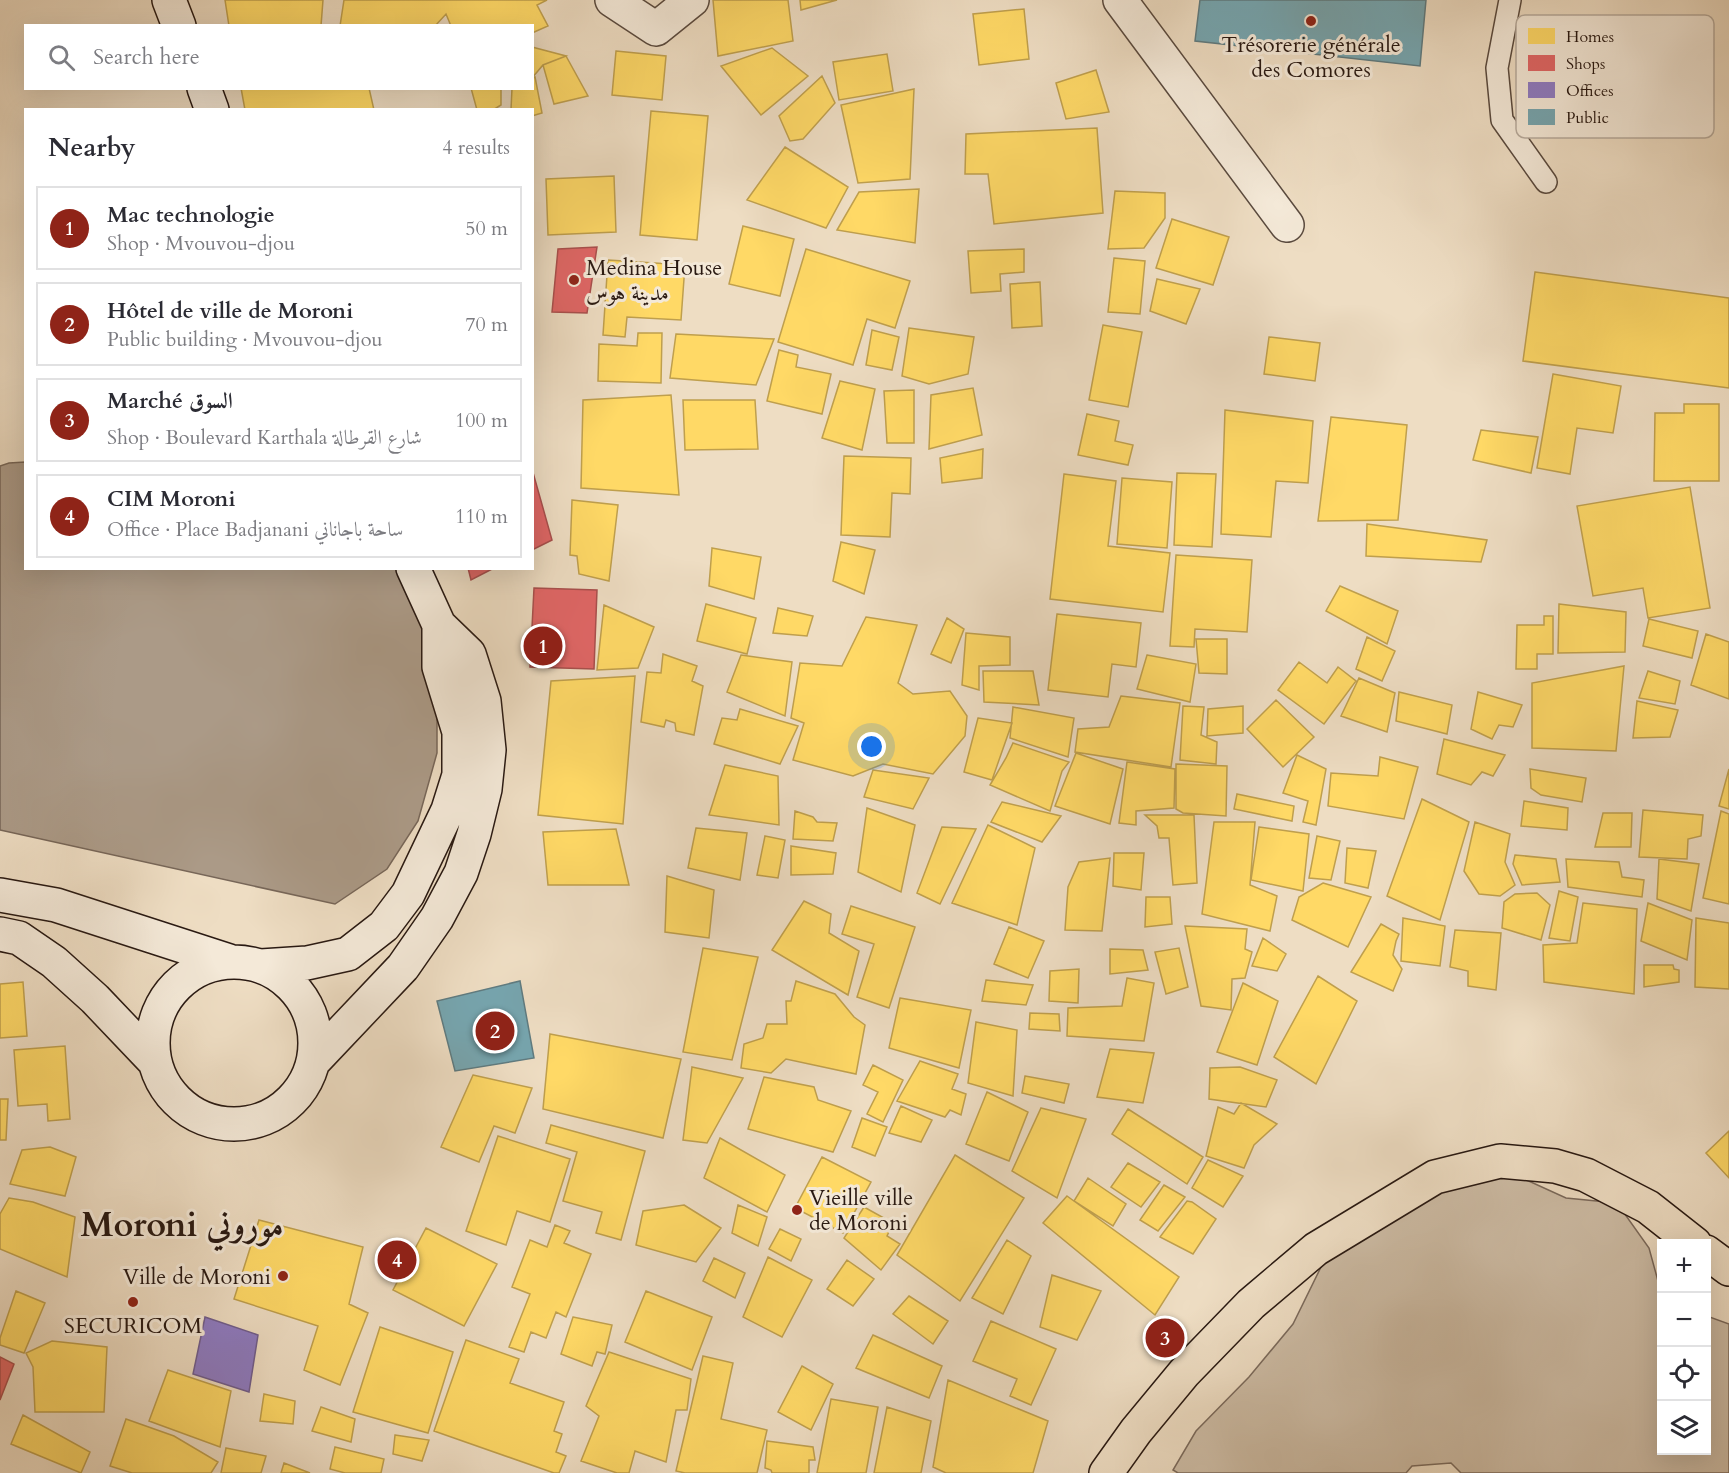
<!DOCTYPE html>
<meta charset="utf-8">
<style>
body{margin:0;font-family:Cardo,Amiri,serif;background:#f2f2f3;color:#2b2b33}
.controls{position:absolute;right:18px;bottom:18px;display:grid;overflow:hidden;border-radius:0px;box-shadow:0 6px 24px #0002}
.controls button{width:54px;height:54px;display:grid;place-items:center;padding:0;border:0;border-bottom:2px solid #e1e1e2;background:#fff;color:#2b2b33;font:30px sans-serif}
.you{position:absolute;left:872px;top:747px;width:21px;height:21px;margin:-15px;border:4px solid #fff;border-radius:50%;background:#1a73e8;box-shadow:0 0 0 9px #1a73e833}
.badge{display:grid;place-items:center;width:39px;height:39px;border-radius:50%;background:#8f2418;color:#fff;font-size:20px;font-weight:700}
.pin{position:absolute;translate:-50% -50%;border:3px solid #fff;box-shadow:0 2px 6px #0006}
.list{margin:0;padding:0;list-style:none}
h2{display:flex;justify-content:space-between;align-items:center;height:78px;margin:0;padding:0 24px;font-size:26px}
h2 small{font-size:20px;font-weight:400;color:#7c7c81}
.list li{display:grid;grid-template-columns:39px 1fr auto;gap:18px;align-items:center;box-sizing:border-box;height:84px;margin:0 12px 12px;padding:0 12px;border:2px solid #e1e1e2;border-radius:0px}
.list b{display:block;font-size:22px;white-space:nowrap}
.list p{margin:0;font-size:20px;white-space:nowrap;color:#7c7c81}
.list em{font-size:20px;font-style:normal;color:#7c7c81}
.icon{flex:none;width:33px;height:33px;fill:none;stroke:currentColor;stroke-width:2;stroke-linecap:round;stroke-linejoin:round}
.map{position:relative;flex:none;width:1729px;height:1473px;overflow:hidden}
.search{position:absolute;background:#fff;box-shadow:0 6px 24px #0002;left:24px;top:24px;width:510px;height:66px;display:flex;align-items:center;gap:15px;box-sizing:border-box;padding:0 21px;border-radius:0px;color:#7c7c81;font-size:22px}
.panel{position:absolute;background:#fff;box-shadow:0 6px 24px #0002;left:24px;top:108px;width:510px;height:462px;border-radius:0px}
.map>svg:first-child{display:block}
.green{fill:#cdbca5;stroke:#7b6a5c;stroke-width:1.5}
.water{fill:#ab9a87;stroke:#776658;stroke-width:1.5}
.homes{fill:#ffd966;stroke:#bf9f4d;stroke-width:1.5}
.shops{fill:#e06666;stroke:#a94f4d;stroke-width:1.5}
.offices{fill:#8e7cc3;stroke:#705e8e;stroke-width:1.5}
.public{fill:#76a5af;stroke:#5f7b80;stroke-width:1.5}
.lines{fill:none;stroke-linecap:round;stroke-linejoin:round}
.service-casing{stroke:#5a4a3e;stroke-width:24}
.minor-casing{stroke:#5a4a3e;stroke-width:36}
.secondary-casing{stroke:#291912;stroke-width:36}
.primary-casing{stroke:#291912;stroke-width:36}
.service{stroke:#f4e9d8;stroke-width:21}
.minor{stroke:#f4e9d8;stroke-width:33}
.secondary{stroke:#f4e9d8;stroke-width:33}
.primary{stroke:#eeddc3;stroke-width:33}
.poi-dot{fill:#8f2418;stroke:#f4e9d8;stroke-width:2}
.labels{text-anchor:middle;stroke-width:6;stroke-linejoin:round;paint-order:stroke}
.poi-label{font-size:22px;fill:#291912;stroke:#f4e9d8}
.town-label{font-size:34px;font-weight:bold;fill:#291912;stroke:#f4e9d8}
.key{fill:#f4e9d8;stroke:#b7ab9d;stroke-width:1.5}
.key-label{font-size:16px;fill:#291912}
</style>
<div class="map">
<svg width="1729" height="1473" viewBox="0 0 1729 1473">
<rect width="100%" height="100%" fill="#eeddc3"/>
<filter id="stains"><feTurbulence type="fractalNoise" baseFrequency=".00333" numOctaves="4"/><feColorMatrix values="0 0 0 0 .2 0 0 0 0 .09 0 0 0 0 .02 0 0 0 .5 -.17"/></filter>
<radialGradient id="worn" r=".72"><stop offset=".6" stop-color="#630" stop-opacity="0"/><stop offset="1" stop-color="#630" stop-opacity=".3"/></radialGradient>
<!-- green -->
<path class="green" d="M1511 1173 1566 1198 1617 1203 1649 1248 1661 1292 1662 1450H1706L1707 1316 1729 1324V1473H1461L1451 1463 1412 1466 1406 1473H1178L1173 1470 1196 1431 1249 1377 1293 1324 1322 1265 1455 1182Z"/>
<!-- water -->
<path class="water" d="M25 462 26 568 408 569 437 672V753L418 821 387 869 335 904 0 830V466L9 463Z"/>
<!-- homes -->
<path class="homes" d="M225 0H323L321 26H229Z
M344 0H547L537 5 548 26 532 33V26H451L446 14 435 26H340Z
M713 0H788L793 41 718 56Z
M800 0H837L801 10Z
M1024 9 1029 59 979 65 973 14Z
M532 47 566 56 543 65 532 78Z
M772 48 808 76 761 115 721 66Z
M616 51 666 56 662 100 612 95Z
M887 54 893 91 839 100 833 62Z
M566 56 588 96 554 104 543 65Z
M1096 70 1109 112 1066 119 1056 83Z
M822 76 835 103 803 139 790 141 779 116Z
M535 77 542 113 532 116V110H511L512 88H532V78Z
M241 88H369L374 110H245Z
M471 88H501V105L493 110H477Z
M914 89 910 179 858 183 841 105Z
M651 111 708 116 697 240 640 235Z
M1097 128 1103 213 994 224 988 174H965L966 134Z
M785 147 848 187 826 228 747 200Z
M614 176 616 232 548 235 546 179Z
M919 189 915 243 837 230 859 192Z
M1115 191 1165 193V218L1144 248 1108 249Z
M1172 219 1229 237 1213 285 1156 268Z
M743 226 794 239 780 296 729 284Z
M806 249 910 281 895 328 867 319 853 365 778 342Z
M1024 249V272L1000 274 1001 291 971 293 968 251Z
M1114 258 1145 261 1140 314 1108 312Z
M608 260 685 265 681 320 627 317 625 337 603 335Z
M1535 272 1729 298V388L1523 361Z
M1157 279 1200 289 1186 324 1150 311Z
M1040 282 1042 326 1012 328 1010 284Z
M1103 325 1142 332 1128 407 1089 400Z
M909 328 974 337 968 374 929 384 902 376Z
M872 330 899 337 892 370 866 365Z
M638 333H662L661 383 598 381 599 344 637 346Z
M676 334 774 339 756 385 670 378Z
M1269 337 1320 343 1315 381 1264 374Z
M779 350 798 355 796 367 831 374 822 414 767 401Z
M1553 374 1621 386 1613 433 1577 428 1570 474 1537 468Z
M840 381 875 389 862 450 822 438Z
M973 388 982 435 929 449 931 395Z
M914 390V443H887L884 391Z
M671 395 679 495 581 488 583 400Z
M683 400H755L758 449 685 450Z
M1684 404H1719V481H1654L1655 413H1684Z
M1225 410 1313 421 1308 483 1276 481 1271 537 1221 534Z
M1087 414 1119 421 1115 441 1133 445 1128 465 1078 455Z
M1331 417 1407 425 1398 520 1318 521Z
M1481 430 1538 437 1531 473 1473 460Z
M983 449 982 478 942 483 940 458Z
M844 456 911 458 910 494 892 493 890 537 841 535Z
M1177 473 1216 474 1212 547 1174 545Z
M1064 474 1116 481 1108 546 1170 553 1163 612 1050 599Z
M1122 478 1172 482 1167 548 1117 544Z
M1690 487 1710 608 1648 618 1643 588 1593 596 1577 506Z
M572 500 618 505 609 581 579 574 577 556 570 555Z
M1367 524 1487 540 1481 562 1366 556Z
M841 542 875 550 864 594 833 581Z
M712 548 761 557 754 599 709 586Z
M1176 555 1252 560 1247 632 1195 629 1194 647 1170 646Z
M1340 586 1398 611 1387 644 1326 611Z
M706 604 756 618 747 654 697 641Z
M1559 604 1626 612 1625 652 1558 653Z
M604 605 654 627 638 668 597 670Z
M778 608 813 616 807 636 773 633Z
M1057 614 1141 623 1136 667 1112 664 1108 697 1048 690Z
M1544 616H1553V654H1537V669H1516L1517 625H1544Z
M866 617 917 625 898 683 913 694 950 691 967 716 965 736 933 774 883 764 853 776 793 760 804 723 791 718 800 663 842 666Z
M947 618 964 629 951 663 931 654Z
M1649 619 1698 631 1692 658 1643 646Z
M966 633 1010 637V665L979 666V690L962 685Z
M1706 634 1729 642V699L1691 685Z
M1367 637 1395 651 1382 681 1356 669Z
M1196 639H1227V674L1199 673Z
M663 654 697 666 692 681 703 686 694 735 676 731 675 723 666 720 664 727 641 722 647 672 661 673Z
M741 655 792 662 785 716 727 692Z
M1147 655 1196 664 1190 702 1137 689Z
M1299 662 1327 683 1338 667 1356 681 1324 724 1278 690Z
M1624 666 1616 751 1532 748V683Z
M983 671H1033L1039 705 984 702Z
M1648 671 1680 681 1675 704 1639 698Z
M635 676 623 824 538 815 551 681Z
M1359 678 1395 693 1387 732 1341 716Z
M1399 692 1452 705 1447 734 1396 721Z
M1478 692 1522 705 1513 727 1499 725 1492 739 1471 729Z
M1121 696 1180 703 1171 767 1075 752 1078 729 1109 727Z
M1276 700 1314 737 1283 767 1247 729Z
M1637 701 1678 710 1670 737 1633 738Z
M1183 706 1204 707 1201 735 1217 742 1216 764 1180 760Z
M1243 706V733L1207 736 1208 709Z
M1013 707 1074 718 1068 757 1010 738Z
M740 709 798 726 780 764 714 744 722 718 737 720Z
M978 718 1012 723 992 780 964 772Z
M1444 739 1505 755 1493 776 1482 772 1471 785 1437 774Z
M1013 743 1069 762 1062 771 1050 811 990 785 1006 758Z
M1076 753 1123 769 1110 824 1055 806Z
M1297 755 1326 769 1316 825 1303 822 1308 801 1283 793Z
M1380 757 1418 767 1404 819 1328 806 1331 773 1378 776Z
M1127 762 1175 769 1174 808 1136 811V825L1119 823Z
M1176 764 1227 766 1226 816 1183 813 1176 809Z
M725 765 778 776 779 825 709 815Z
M1530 769 1586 778 1582 802 1541 795 1531 788Z
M1729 769V809L1719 806Z
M873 770 929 778 913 809 864 797Z
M1237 794 1294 806 1292 821 1234 809Z
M1422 799 1469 822 1440 920 1387 896Z
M1524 801 1568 808 1567 830 1521 826Z
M1002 802 1061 816 1042 842 991 822Z
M867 808 915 825 901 892 858 872Z
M1643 810 1703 815 1701 836 1688 839 1687 859 1639 857Z
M795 811 813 817 817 822 837 823 833 841 793 839Z
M1721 811 1729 814V904L1703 898Z
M1603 813H1632L1631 847H1595Z
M1145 815H1194L1197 883 1173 885 1169 838H1159L1157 826Z
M1214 822H1255L1250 885 1277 896 1270 931 1202 914Z
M1475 822 1510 834 1505 862 1515 885 1500 896 1479 894 1464 871Z
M988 825 1035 848 1017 925 952 903Z
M942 827 976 829 940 904 917 893Z
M1259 827 1309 834 1303 891 1251 880Z
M696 828 747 833 740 880 688 868Z
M616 829 629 885H548L543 832Z
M765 836 785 840 778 878 757 875Z
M1317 836 1340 841 1331 880 1309 878Z
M791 846 836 853 833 874 791 875Z
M1347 848 1376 851 1368 888 1345 883Z
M1114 853H1144L1141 890 1113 886Z
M1515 855 1556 859 1560 882 1522 885 1513 864Z
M1110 858 1102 931 1065 930 1068 887 1079 862Z
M1566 859 1619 862 1622 877 1644 880 1642 897 1568 887Z
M1659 859 1699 864 1691 911 1657 899Z
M667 876 714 890 709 938 665 932Z
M1323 883 1371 897 1348 947 1292 920 1299 897Z
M1559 891 1578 897 1570 941 1549 938Z
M1537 893 1550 905 1541 940 1502 928 1504 902 1515 894Z
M1146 897H1170L1172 924 1145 927Z
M804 901 831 914 829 933 859 951 848 995 772 950Z
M1583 903 1637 909 1634 994 1544 982 1543 945 1577 943Z
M1648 903 1692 920 1687 960 1641 941Z
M851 906 915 927 889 1008 857 997 874 944 842 934Z
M1403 918 1445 926 1440 966 1401 961Z
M1696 918 1729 923V989L1695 987Z
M1381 924 1399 934 1396 941 1393 955 1402 969 1393 991 1351 972Z
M1185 926 1247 929 1245 949 1252 952 1245 978 1232 979 1231 1010 1201 1006Z
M1009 927 1044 941 1028 978 994 964Z
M1455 930 1501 933 1496 990 1468 986V971L1450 967Z
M1263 938 1286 954 1277 971 1252 966Z
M703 948 758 957 732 1060 683 1052Z
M1179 948 1188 987 1166 994 1155 952Z
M1110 949 1143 950 1148 970 1110 974Z
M1644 965H1673L1674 969 1679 970V982L1644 987Z
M1079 969 1078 1003 1049 1001 1050 971Z
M1318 976 1357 1001 1316 1084 1274 1057Z
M1127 978 1154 983 1144 1041 1067 1036 1068 1008 1122 1006Z
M986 980 1033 985 1026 1005 982 1001Z
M796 981 835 994 854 1017 865 1025 856 1074 786 1059 771 1073 741 1068 744 1044 763 1038 767 1024H787L786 1001H791Z
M23 982 27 1036 0 1038V984Z
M1243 983 1278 1001 1257 1065 1217 1052Z
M900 998 971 1010 959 1068 889 1048Z
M1030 1013 1059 1014 1060 1031 1029 1029Z
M976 1022 1017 1030 1013 1096 968 1083Z
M550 1034 681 1059 663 1138 543 1109Z
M65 1046 70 1119 48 1121 47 1104 18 1106 14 1050Z
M1110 1049 1154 1053 1143 1103 1097 1097Z
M920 1061 958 1074 952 1089 966 1094 961 1115 950 1110 945 1117 897 1101Z
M873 1065 903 1080 883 1122 867 1114 878 1092 863 1085Z
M692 1067 743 1078 707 1143 683 1140Z
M1240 1067 1277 1080 1266 1107 1209 1099 1210 1068Z
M473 1075 532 1088 515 1133 494 1126 479 1162 441 1147Z
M1025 1076 1069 1084 1064 1103 1022 1093Z
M764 1077 814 1087 818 1100 851 1111 833 1152 748 1129Z
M987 1092 1028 1112 1009 1161 966 1144Z
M0 1099H8L6 1140H0Z
M1241 1103 1277 1124 1254 1145 1244 1168 1206 1156 1218 1107 1234 1114Z
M901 1106 932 1120 921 1142 889 1133Z
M1041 1108 1086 1119 1057 1198 1012 1171Z
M1128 1109 1203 1157 1187 1184 1112 1134Z
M862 1118 887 1127 875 1156 852 1147Z
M551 1125 645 1151 621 1240 596 1233 602 1212 563 1201 577 1152 546 1143Z
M1729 1131V1178L1706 1153Z
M498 1136 570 1159 550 1222 517 1211 506 1245 466 1231Z
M720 1138 785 1175 767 1212 704 1178Z
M50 1147 76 1157 65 1196 10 1184 22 1150Z
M955 1155 1024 1198 960 1301 897 1255Z
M822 1157 871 1182 843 1233 795 1208Z
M1208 1160 1243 1176 1223 1207 1192 1188Z
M1128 1163 1160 1182 1141 1207 1111 1187Z
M1088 1178 1126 1204 1113 1226 1074 1201Z
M1164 1185 1185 1197 1158 1231 1140 1220Z
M1067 1196 1179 1277 1155 1315 1043 1223Z
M9 1198 33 1202 75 1217 67 1277 0 1249V1214Z
M1187 1201 1192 1202 1216 1219 1193 1254 1160 1237Z
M684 1205 721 1228 696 1262 636 1245 643 1211Z
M738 1205 767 1217 758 1246 732 1233Z
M864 1207 893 1223 887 1236 900 1244 881 1270 844 1238Z
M259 1220 363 1247 349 1304 368 1313 340 1385 304 1370 318 1326 234 1299Z
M555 1225 570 1231 564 1243 591 1254 566 1317 556 1312 546 1338 531 1332 524 1352 509 1347 530 1294 512 1287 530 1240 547 1247Z
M426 1228 497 1264 464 1326 393 1290Z
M780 1229 801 1239 791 1261 769 1249Z
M1007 1240 1031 1256 1003 1314 972 1298Z
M768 1257 812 1280 782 1337 743 1317Z
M714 1258 745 1273 735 1298 703 1281Z
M847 1260 874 1279 853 1306 827 1289Z
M1052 1275 1101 1291 1077 1340 1040 1327Z
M16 1291 45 1303 24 1353 0 1345V1338Z
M646 1291 712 1317 692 1370 625 1342Z
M909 1296 948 1321 933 1344 893 1314Z
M573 1317 612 1325 605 1354 597 1352 592 1366 561 1354Z
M991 1321 1056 1349 1031 1405 1010 1396 1017 1379 973 1361Z
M380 1327 453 1352 428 1433 353 1412Z
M873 1335 942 1366 929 1398 856 1368Z
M466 1340 519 1359 510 1383 564 1402 554 1431 562 1434 556 1452 566 1456 559 1473H554L434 1431Z
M52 1341 107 1347 104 1412H35L33 1367 26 1353Z
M609 1352 691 1379 687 1410H676L666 1462 635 1451 629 1473H617L581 1461 599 1416 586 1406Z
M703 1356 733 1363 721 1419 767 1430 757 1473H685L676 1471Z
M802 1366 833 1384 811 1430 778 1412Z
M168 1370 231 1391 220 1447 149 1421Z
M948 1380 1048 1421 1033 1473H946L933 1467Z
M264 1394 295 1401 293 1424 260 1421Z
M831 1399 878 1407 866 1473H817Z
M321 1407 355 1419 351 1442 312 1431Z
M887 1407 931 1421 921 1473H874Z
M23 1415 90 1452 81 1473 11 1444Z
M126 1419 174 1436 218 1462 211 1473H132L110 1466Z
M395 1435 429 1440 422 1461 393 1454Z
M767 1441 813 1447 815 1460H809V1473H772L771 1470 765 1468Z
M335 1447 384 1459 381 1473H345L330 1469Z
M226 1448 266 1456 261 1473H221Z
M284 1463 310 1473H281Z"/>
<!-- shops -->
<path class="shops" d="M597 247 587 313 552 312 558 249Z
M532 469 552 540 532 550Z
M468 568H494L471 580Z
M534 588 597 590 594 669 530 667Z
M0 1357 14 1364 0 1400Z"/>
<!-- offices -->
<path class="offices" d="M205 1317 258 1335 249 1392 193 1374Z"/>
<!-- public -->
<path class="public" d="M1200 0H1426L1420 66 1195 41Z
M520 981 534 1058 455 1071 437 1001Z"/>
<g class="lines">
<defs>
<path id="service" d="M1510 0 1497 68 1502 120 1546 182"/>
<path id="minor" d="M612 0 656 29 692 0
M1120 0 1287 225"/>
<path id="secondary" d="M169 0 179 26
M204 88 212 110
M0 895 56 905 229 961
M0 934 19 938 54 962 95 999 154 1061
M153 1043a81 81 0 1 1 162 0a81 81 0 1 1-162 0Z
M261 966 307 963 348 954 384 926 408 894 448 810 459 775V732L439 667V625
M313 1062 403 967 437 918 461 873 474 834 485 789 489 750 484 701 469 654 439 625 413 568"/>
<path id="primary" d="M1706 1252 1729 1269
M1106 1473 1136 1431 1184 1373 1251 1304 1316 1249 1435 1177 1500 1161 1555 1166 1586 1175 1648 1207 1695 1244"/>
</defs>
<!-- service casing -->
<use href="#service" class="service-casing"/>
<!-- minor casing -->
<use href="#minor" class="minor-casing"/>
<!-- secondary casing -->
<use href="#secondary" class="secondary-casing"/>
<!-- primary casing -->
<use href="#primary" class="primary-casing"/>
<!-- service -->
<use href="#service" class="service"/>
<!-- minor -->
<use href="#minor" class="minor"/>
<!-- secondary -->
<use href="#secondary" class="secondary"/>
<!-- primary -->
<use href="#primary" class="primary"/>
</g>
<!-- markers -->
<g class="poi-dot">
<circle cx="1311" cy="21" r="6"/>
<circle cx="574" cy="280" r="6"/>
<circle cx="797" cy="1210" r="6"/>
<circle cx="283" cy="1276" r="6"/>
<circle cx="133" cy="1302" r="6"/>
</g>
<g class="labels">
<!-- poi labels -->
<g class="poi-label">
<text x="1311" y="52">Trésorerie générale<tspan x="1311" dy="25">des Comores</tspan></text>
<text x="586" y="275" text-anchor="start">Medina House<tspan x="586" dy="25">مدينة هوس</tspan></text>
<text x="809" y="1205" text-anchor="start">Vieille ville<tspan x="809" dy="25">de Moroni</tspan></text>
<text x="271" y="1284" text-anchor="end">Ville de Moroni</text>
<text x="133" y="1333">SECURICOM</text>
</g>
<!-- town labels -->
<g class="town-label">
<text x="182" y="1236">Moroni موروني</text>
</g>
</g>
<!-- legend -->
<rect x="1516" y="15" width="198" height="123" rx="9" class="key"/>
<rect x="1528" y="28" width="27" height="16" fill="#ffd966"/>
<rect x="1528" y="55" width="27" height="16" fill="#e06666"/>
<rect x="1528" y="82" width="27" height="16" fill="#8e7cc3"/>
<rect x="1528" y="109" width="27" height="16" fill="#76a5af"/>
<g class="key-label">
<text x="1566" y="42">Homes</text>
<text x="1566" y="69">Shops</text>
<text x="1566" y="96">Offices</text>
<text x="1566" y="123">Public</text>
</g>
<rect width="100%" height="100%" filter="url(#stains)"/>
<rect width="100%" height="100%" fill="url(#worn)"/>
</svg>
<div class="controls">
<button>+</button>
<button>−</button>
<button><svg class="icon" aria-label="locate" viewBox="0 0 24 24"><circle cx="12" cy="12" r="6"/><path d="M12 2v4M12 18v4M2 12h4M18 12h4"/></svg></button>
<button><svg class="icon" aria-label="layers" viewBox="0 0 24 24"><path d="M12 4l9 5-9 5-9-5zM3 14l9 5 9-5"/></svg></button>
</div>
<div class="you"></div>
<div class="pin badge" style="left:543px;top:646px">1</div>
<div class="pin badge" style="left:495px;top:1031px">2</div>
<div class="pin badge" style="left:1165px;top:1338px">3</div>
<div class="pin badge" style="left:397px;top:1260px">4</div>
<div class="search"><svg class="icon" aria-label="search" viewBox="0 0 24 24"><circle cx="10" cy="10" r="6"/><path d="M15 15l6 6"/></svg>Search here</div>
<section class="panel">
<h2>Nearby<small>4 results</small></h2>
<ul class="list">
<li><span class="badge">1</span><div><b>Mac technologie</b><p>Shop · Mvouvou-djou</p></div><em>50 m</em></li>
<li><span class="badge">2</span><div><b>Hôtel de ville de Moroni</b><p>Public building · Mvouvou-djou</p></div><em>70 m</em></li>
<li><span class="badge">3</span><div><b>Marché السوق</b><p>Shop · Boulevard Karthala شارع القرطالة</p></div><em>100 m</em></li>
<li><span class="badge">4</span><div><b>CIM Moroni</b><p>Office · Place Badjanani ساحة باجاناني</p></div><em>110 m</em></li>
</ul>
</section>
</div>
